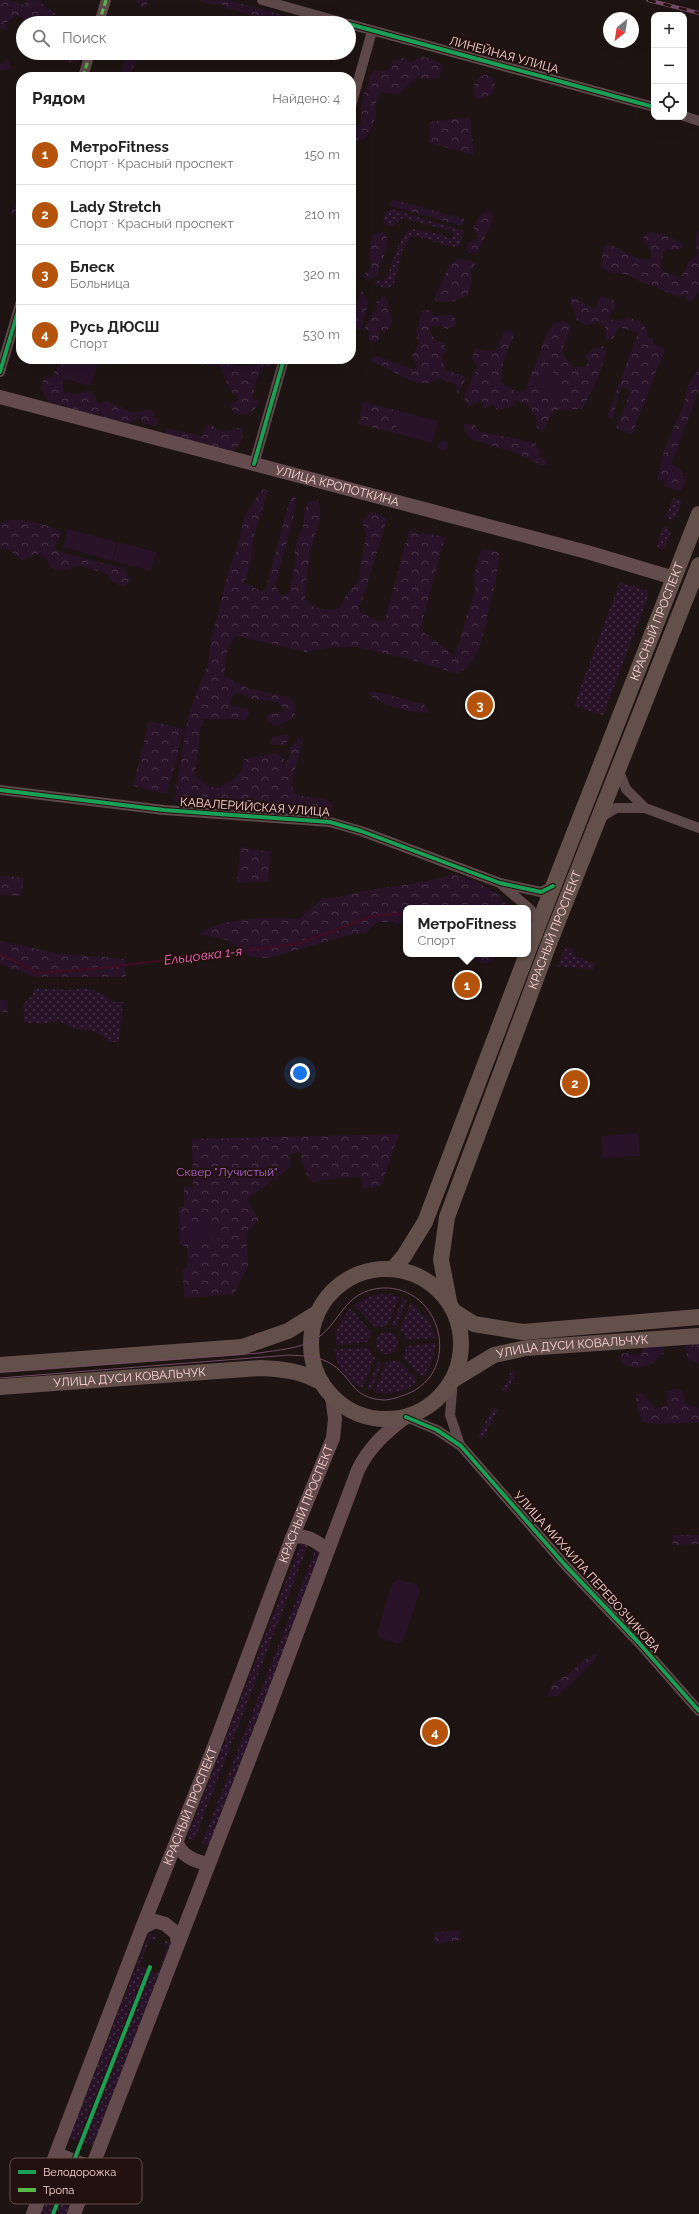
<!DOCTYPE html>
<html lang="ru">
<meta charset="utf-8">
<style>
body{margin:0;font-family:Raleway,sans-serif;background:#f6f6f6;color:#222}
.controls{position:absolute;right:12px;top:12px;display:grid;overflow:hidden;border-radius:8px;box-shadow:0 4px 16px #0002}
.controls button{width:36px;height:36px;display:grid;place-items:center;padding:0;border:0;border-bottom:1px solid #e0e0e0;background:#fff;color:#222;font:20px sans-serif}
.compass{position:absolute;left:603px;top:12px;width:36px;height:36px;border-radius:50%;background:#fff;box-shadow:0 4px 16px #0002;rotate:210deg}
.you{position:absolute;left:300px;top:1073px;width:14px;height:14px;margin:-10px;border:3px solid #fff;border-radius:50%;background:#1a73e8;box-shadow:0 0 0 6px #1a73e833}
.badge{display:grid;place-items:center;width:26px;height:26px;border-radius:50%;background:#b45309;color:#fff;font-size:13px;font-weight:700}
.pin{position:absolute;translate:-50% -50%;border:2px solid #fff;box-shadow:0 1px 4px #0006}
.popup{position:absolute;left:403px;top:905px;width:128px;height:52px;box-sizing:border-box;display:grid;place-content:center;border-radius:8px;background:#fff;filter:drop-shadow(0 1px 3px #0005);font-size:13px;white-space:nowrap;color:#767676}
.popup b{font-size:15px;color:#222}
.popup::after{content:'';position:absolute;left:50%;top:100%;margin-left:-8px;border:8px solid transparent;border-top-color:#fff}
.list{margin:0;padding:0;list-style:none}
h2{display:flex;justify-content:space-between;align-items:center;height:52px;margin:0;padding:0 16px;font-size:17px}
h2 small{font-size:13px;font-weight:400;color:#767676}
.list li{display:grid;grid-template-columns:26px 1fr auto;gap:12px;align-items:center;box-sizing:border-box;height:60px;padding:0 16px;border-top:1px solid #e0e0e0}
.list b{display:block;font-size:15px;white-space:nowrap}
.list p{margin:0;font-size:13px;white-space:nowrap;color:#767676}
.list em{font-size:13px;font-style:normal;color:#767676}
.icon{flex:none;width:22px;height:22px;fill:none;stroke:currentColor;stroke-width:2;stroke-linecap:round;stroke-linejoin:round}
.map{position:relative;flex:none;width:699px;height:2214px;overflow:hidden}
.search{position:absolute;background:#fff;box-shadow:0 4px 16px #0002;left:16px;top:16px;width:340px;height:44px;display:flex;align-items:center;gap:10px;box-sizing:border-box;padding:0 14px;border-radius:22px;color:#767676;font-size:15px}
.panel{position:absolute;background:#fff;box-shadow:0 4px 16px #0002;left:16px;top:72px;width:340px;height:292px;border-radius:16px}
.map>svg:first-child{display:block}
.grass{fill:url(#grass-dots)}
.forest{fill:url(#forest-crowns)}
.garden{fill:#281329}
.lines{fill:none;stroke-linecap:round;stroke-linejoin:round}
.stream{stroke:#3b0e22;stroke-width:2.5}
.street{stroke:#5e494a;stroke-width:10}
.secondary{stroke:#644c4e;stroke-width:14}
.primary{stroke:#64504a;stroke-width:16}
.tram{stroke:#724a65;stroke-width:1}
.rail-casing{stroke:#724a65;stroke-width:4}
.rail{stroke:#22110f;stroke-width:2.5;stroke-dasharray:8;stroke-linecap:butt}
.quiet{stroke:#58b947;stroke-width:3;stroke-dasharray:6 3;stroke-linecap:butt}
.cycleway-casing{stroke:#22110f;stroke-width:6}
.cycleway{stroke:#1a9f57;stroke-width:4}
.labels{text-anchor:middle;stroke-width:4;stroke-linejoin:round;paint-order:stroke}
.street-label{font-size:12px;fill:#fcd5d3;stroke:#22110f}
.park-label{font-size:12px;fill:#b064d7;stroke:#22110f}
.water-label{font-size:13px;font-style:italic;fill:#f568c1;stroke:#22110f}
.key{fill:#22110f;stroke:#634c4a;stroke-width:1}
.key-label{font-size:11px;fill:#fcd5d3}
</style>
<div class="map">
<svg width="699" height="2214" viewBox="0 0 699 2214">
<defs>
<pattern id="grass-dots" width="8" height="8" patternUnits="userSpaceOnUse"><rect width="8" height="8" fill="#281329"/><path d="M2 2h.1M6 6h.1" fill="none" stroke="#483447" stroke-width="1.8" stroke-linecap="round"/></pattern>
<pattern id="forest-crowns" width="20" height="18" patternUnits="userSpaceOnUse"><rect width="20" height="18" fill="#281329"/><path d="M2 6a3 3 0 1 1 6 0M12 15a3 3 0 1 1 6 0" fill="none" stroke="#483447"/></pattern>
</defs>
<rect width="100%" height="100%" fill="#1e1413"/>
<!-- grass -->
<path class="grass" d="M47 9 56 12 53 23H48Z
M64 53H81L80 60 73 63 57 59Z
M391 209 464 231 459 247C443 247 428 237 411 236L403 248 394 284 387 289 373 283C377 279 382 282 386 277 393 267 399 230 413 229 416 229 419 231 422 231 432 232 441 233 449 239L453 237 452 231 403 218 391 227 383 223 385 213Z
M673 498 682 501 676 516 671 520 666 517Z
M666 526 671 533 664 549 657 547 662 528Z
M620 582 648 591V597L603 716 574 705Z
M565 947 572 948 574 955 595 964 593 970 558 966Z
M34 988 67 990 85 988 100 992 113 1002H123L119 1042H109C92 1022 77 1036 59 1020L43 1024 24 1023 23 1004 32 996Z
M390 1294 399 1297 388 1325 376 1328 354 1305 372 1295Z
M403 1298 407 1300 396 1327 392 1325Z
M411 1302 429 1321 436 1338 408 1340 400 1329Z
M350 1308 372 1333 367 1342 335 1345 337 1328Z
M376 1343a11 11 0 1 1 22 0a11 11 0 1 1-22 0Z
M436 1343 432 1361 423 1378 403 1357 407 1346Z
M368 1348 375 1358 362 1388C345 1380 338 1368 334 1349Z
M399 1360 418 1381C404 1393 392 1395 374 1392L386 1362Z
M378 1362 382 1363 371 1391 367 1389Z
M512 1370 517 1372 506 1393 502 1390Z
M493 1407 498 1410 483 1438 478 1436Z
M301 1543 308 1545 194 1841 187 1838Z
M316 1548 323 1550 209 1846 202 1843Z
M149 1934 157 1937 155 1940 150 1939 139 1966 146 1969 78 2141 69 2138Z
M166 1940 173 1942 93 2146 84 2142 151 1971 158 1973 168 1946 164 1944Z
M55 2174 64 2177 50 2214H39Z
M70 2179 80 2184 68 2214H56Z"/>
<!-- forest -->
<path class="forest" d="M0 0H9L24 5 26 0H38L47 9 49 18 46 22 24 23 22 17 16 15 6 23 7 31 1 28 0 30Z
M135 0H148L145 9Z
M199 0H228L312 23H281L274 18 255 16 226 8 221 4 212 5Z
M39 53H64L65 54 57 59Z
M127 53H142L129 74 130 77H120Z
M422 56 440 63 442 69 439 78 428 79 417 77 398 94 381 92 375 105 376 115 372 127 367 136 359 142 353 136 356 127 361 124V106L364 92 369 83 370 75 375 70 383 71 390 69 393 61 404 58 410 62Z
M8 59 12 68 0 71V65Z
M487 75 493 78 495 85 493 94 479 99 474 96 473 86 480 76Z
M470 117 474 155 430 143V122Z
M18 198 21 199V215L10 214Z
M392 199 464 219 462 226 390 206Z
M488 211 492 214 491 224 477 253H469L466 250 469 242C474 240 478 239 478 233H474C473 222 478 214 488 211Z
M699 230V291L694 299 688 302 685 295 678 297 652 285 644 284 626 274 612 273 600 267 604 247 608 244C622 248 636 263 651 259V252L643 238 649 232C661 233 672 237 682 244L681 249 663 251 661 270 680 278 686 269 687 263C690 261 696 258 697 255 699 248 692 239 699 230Z
M382 231C387 235 389 242 387 247L377 276 368 281 363 275 369 270 371 265 369 253 372 236Z
M457 259 468 260 475 263 474 267 470 270C473 280 472 286 467 296 456 301 446 304 434 300L449 265Z
M361 290 369 302 360 330 351 326Z
M385 295 388 302 387 309C395 319 393 325 384 333L380 329 379 339 375 342 369 340V331L364 329 366 324 372 318V313L377 311 376 303Z
M602 296 613 300 616 305 608 318 617 321 628 317C640 321 647 324 648 337L653 339V344L665 349 632 434 616 428 630 393 628 389 621 387 612 420 607 416 638 333 619 327 613 339 606 340 605 326 596 323 585 325 577 320 570 301 573 297 595 309 598 303V298Z
M423 310H431L433 316 453 315 455 319 456 326 447 329 439 325 431 326 430 332 435 340 443 343 447 349 442 357 445 370 464 376 465 380 458 395 456 385 438 378C425 392 398 374 385 367 380 364 375 364 370 361L375 356C389 358 401 368 415 369L417 365 412 356 419 343 416 333Z
M563 321 571 326C565 348 555 348 574 367L586 366 589 362 585 357C590 349 596 347 605 346 608 361 590 396 582 409L554 410 543 431 538 429 536 425 537 420 529 406 515 400 514 406 497 410 493 403 485 409 481 400 472 406 466 404 464 397 477 367 472 359 475 348 486 351 497 350 504 331 511 330 514 335 503 363 501 383 519 393 526 389 545 338 553 324Z
M184 359H229L239 367 253 365 254 359H273L272 365 259 372 252 398 260 401 254 410 246 415 234 413 230 405 237 401 238 396 232 393 219 366 188 363Z
M65 362C69 370 67 376 62 383L64 392 77 394 90 391 96 397 97 403H102L106 401C111 404 116 404 121 407 133 413 133 415 147 409L153 411 154 417 159 419 156 426 143 424 141 418C117 427 119 429 98 413L82 417 68 414 64 405 50 404 41 388 45 376 52 377 59 363Z
M699 368V390L671 464 681 470C685 479 686 484 680 491L664 486 665 481 658 479 664 450 684 403 688 385Z
M363 402 400 411 395 433 358 424Z
M463 423 475 425 477 431 536 443V446L540 451 538 457 546 459 547 465H541L519 454 472 439 466 434Z
M207 425H211L223 432 241 427C247 442 236 449 225 458L166 435 165 428 203 436Z
M264 489 268 491 253 539 249 570 244 583 261 591 265 590 290 499 293 496 296 498 292 524 275 585 281 596 286 595C297 581 293 560 296 543 298 537 301 532 303 526 305 516 303 510 309 502L318 500 321 517 310 552 305 597C310 610 328 612 340 608L346 595 358 582 366 535 362 521 372 511 387 519 363 598 359 606V611L375 620 385 621 408 533 412 530 419 535 423 533 445 537 420 630C433 637 442 648 455 655L475 590 474 576 479 556 483 548 500 553 496 580 479 650 468 666 458 674 412 660 357 647H334L306 652 236 636 228 647 224 676 247 688 289 697C295 702 297 711 294 718L276 726 268 722 267 718 269 714 282 712 284 709 277 702 252 699 238 693 234 694 229 702 231 706 248 709 249 714 246 721 237 719H204L200 731 195 775 209 787 218 788 234 779 240 772 244 759 276 753 284 759 282 771 289 758 290 748 302 736C305 752 285 780 295 793 302 802 346 789 328 819L280 816 174 801 188 716 208 663 211 641 228 572 236 551 245 515 260 492Z
M6 520C24 519 46 523 62 533L59 540 54 546 57 551 123 568 126 571 130 580 124 587 112 582 107 574 81 566C68 568 65 574 51 568L47 559 40 554H34L22 561 8 549 0 548V524Z
M373 691 424 704 429 713C410 712 382 707 367 693Z
M149 721 184 729 167 794 133 786Z
M289 734 286 745H270L272 737Z
M240 847 271 852 268 881 237 883Z
M453 874 476 881 499 895 509 908H406V917L397 926 395 922H377L365 933 345 936 269 958 251 957 227 940 199 934C221 917 271 917 298 919L323 898C341 899 357 892 375 889 402 885 427 883 453 874Z
M0 875 24 878 21 896 0 895Z
M0 941 56 953 125 959 126 977H35L0 964Z
M474 954H497L492 962 486 964 476 961Z
M0 1000H7L8 1012H0Z
M399 1134 381 1187 363 1188 360 1176 311 1182 303 1167 300 1152 290 1154 291 1167 247 1199 259 1220 246 1232 248 1266 234 1294 184 1298 182 1270 188 1267 187 1247 180 1244 179 1207H184V1187H193L192 1139Z
M699 1340V1363L687 1359 686 1344Z
M664 1342V1353C660 1356 656 1361 651 1364 641 1369 621 1370 619 1356L624 1353 640 1355 642 1350 641 1348Z
M675 1388 679 1389 683 1393 685 1404 699 1408V1422L663 1424 643 1422 637 1409 636 1394H643L656 1409 666 1405 667 1392Z
M672 1535H699V1544L673 1545Z
M597 1654 594 1662 557 1696 548 1697C550 1677 564 1680 573 1670 581 1663 586 1657 597 1654Z
M460 1931 461 1940 435 1944 434 1932Z"/>
<!-- garden -->
<path class="garden" d="M69 359H99L91 386 64 379Z
M548 366 562 385 561 397 540 388Z
M400 411 438 421 432 443 395 433Z
M438 446a5 5 0 1 1 10 0a5 5 0 1 1-10 0Z
M68 529 117 542 112 561 63 547Z
M118 542 156 552 151 571 113 561Z
M638 1133 640 1156 603 1158 601 1136Z
M217 1224 219 1238 187 1241 185 1227Z
M398 1579 417 1585 420 1591 404 1639 398 1644 381 1638 377 1632 392 1584Z"/>
<g class="lines">
<!-- stream -->
<path class="stream" d="M0 954 38 973 92 969 297 944 373 916 406 913"/>
<!-- street -->
<path class="street" d="M262 0 344 23
M99 23 106 0
M349 24 654 107
M83 77 90 53
M351 106 372 31
M684 116 699 121
M0 372 21 301
M254 464 284 359
M619 771 626 789 645 808
M0 790 164 810 330 822 361 831 500 883 541 892 553 886
M600 818 616 808H645L699 828
M501 884 531 910 539 922
M453 1380 450 1415 460 1445
M406 1417 437 1430 461 1446 565 1565 639 1643 699 1711"/>
<!-- secondary -->
<g class="secondary">
<path id="s1" d="M0 397 587 552 674 578"/>
<path d="M292 1538C306 1533 317 1542 328 1550"/>
<path d="M177 1843C182 1856 194 1861 208 1864"/>
<path d="M142 1928 155 1921 165 1924 176 1933 178 1943"/>
<path d="M57 2154 92 2168"/>
<path id="s2" d="M33 2214 142 1928 214 1747 292 1538 333 1438 335 1419 332 1396"/>
<path d="M74 2214 266 1716 358 1470C369 1447 386 1432 406 1417"/>
</g>
<!-- primary -->
<g class="primary">
<path id="s3" d="M528 951 699 514"/>
<path d="M393 1269 404 1256 425 1222 527 954"/>
<circle cx="386" cy="1344" r="75"/>
<path id="s4" d="M449 1301 441 1260 447 1217 550 941 699 565"/>
<path d="M455 1312 474 1324 523 1332 699 1317"/>
<path d="M0 1365 242 1347 288 1331 317 1313"/>
<path id="s5" d="M453 1380 494 1355 526 1348 699 1336"/>
<path id="s6" d="M0 1387 260 1368C283 1369 302 1371 322 1383"/>
</g>
<!-- tram -->
<path class="tram" d="M0 1372 259 1353C277 1350 298 1349 314 1340 341 1325 342 1291 382 1288 442 1285 463 1372 407 1394 399 1397 391 1400 383 1400 352 1398 353 1379 333 1365 320 1356 304 1356 289 1355L0 1378"/>
<defs>
<path id="rail" d="M648 0 699 13"/>
</defs>
<!-- rail casing -->
<use href="#rail" class="rail-casing"/>
<!-- rail -->
<use href="#rail" class="rail"/>
<!-- quiet -->
<path class="quiet" d="M99 23 106 0
M83 77 90 53"/>
<defs>
<path id="cycleway" d="M349 24 654 107
M0 372 21 301
M254 464 284 359
M0 790 164 810 330 822 361 831 500 883 541 892 553 886
M406 1417 437 1430 461 1446 565 1565 639 1643 699 1711
M53 2214 150 1967"/>
</defs>
<!-- cycleway casing -->
<use href="#cycleway" class="cycleway-casing"/>
<!-- cycleway -->
<use href="#cycleway" class="cycleway"/>
</g>
<g class="labels">
<!-- street labels -->
<g class="street-label">
<text transform="translate(504 55) rotate(15)" y="4">ЛИНЕЙНАЯ УЛИЦА</text>
<text dy="4" stroke="none"><textPath href="#s1" startOffset="349">УЛИЦА КРОПОТКИНА</textPath></text>
<text dy="4" stroke="none"><textPath href="#s3" startOffset="354">КРАСНЫЙ ПРОСПЕКТ</textPath></text>
<text transform="translate(255 807) rotate(4)" y="4">КАВАЛЕРИЙСКАЯ УЛИЦА</text>
<text dy="4" stroke="none"><textPath href="#s4" startOffset="392">КРАСНЫЙ ПРОСПЕКТ</textPath></text>
<text dy="4" stroke="none"><textPath href="#s5" startOffset="127">УЛИЦА ДУСИ КОВАЛЬЧУК</textPath></text>
<text dy="4" stroke="none"><textPath href="#s6" startOffset="130">УЛИЦА ДУСИ КОВАЛЬЧУК</textPath></text>
<text dy="4" stroke="none"><textPath href="#s2" startOffset="761">КРАСНЫЙ ПРОСПЕКТ</textPath></text>
<text transform="translate(587 1572) rotate(48)" y="4">УЛИЦА МИХАИЛА ПЕРЕВОЗЧИКОВА</text>
<text dy="4" stroke="none"><textPath href="#s2" startOffset="437">КРАСНЫЙ ПРОСПЕКТ</textPath></text>
</g>
<!-- park labels -->
<g class="park-label">
<text x="227" y="1176">Сквер "Лучистый"</text>
</g>
<!-- water labels -->
<g class="water-label">
<text transform="translate(203 955) rotate(-7)" y="5">Ельцовка 1-я</text>
</g>
</g>
<!-- legend -->
<rect x="10" y="2158" width="132" height="46" rx="6" class="key"/>
<rect x="18" y="2170" width="18" height="4" fill="#1a9f57"/>
<rect x="18" y="2188" width="18" height="4" fill="#58b947"/>
<g class="key-label">
<text x="43" y="2176">Велодорожка</text>
<text x="43" y="2194">Тропа</text>
</g>
</svg>
<div class="controls">
<button>+</button>
<button>−</button>
<button><svg class="icon" aria-label="locate" viewBox="0 0 24 24"><circle cx="12" cy="12" r="6"/><path d="M12 2v4M12 18v4M2 12h4M18 12h4"/></svg></button>
</div>
<svg class="compass" viewBox="-18 -18 36 36"><path d="M0-13l5 13h-10z" fill="#e53935"/><path d="M0 13l5-13h-10z" fill="#767676"/></svg>
<div class="you"></div>
<div class="pin badge" style="left:467px;top:985px">1</div>
<div class="popup"><b>МетроFitness</b>Спорт</div>
<div class="pin badge" style="left:575px;top:1083px">2</div>
<div class="pin badge" style="left:480px;top:705px">3</div>
<div class="pin badge" style="left:435px;top:1732px">4</div>
<div class="search"><svg class="icon" aria-label="search" viewBox="0 0 24 24"><circle cx="10" cy="10" r="6"/><path d="M15 15l6 6"/></svg>Поиск</div>
<section class="panel">
<h2>Рядом<small>Найдено: 4</small></h2>
<ul class="list">
<li><span class="badge">1</span><div><b>МетроFitness</b><p>Спорт · Красный проспект</p></div><em>150 m</em></li>
<li><span class="badge">2</span><div><b>Lady Stretch</b><p>Спорт · Красный проспект</p></div><em>210 m</em></li>
<li><span class="badge">3</span><div><b>Блеск</b><p>Больница</p></div><em>320 m</em></li>
<li><span class="badge">4</span><div><b>Русь ДЮСШ</b><p>Спорт</p></div><em>530 m</em></li>
</ul>
</section>
</div>
